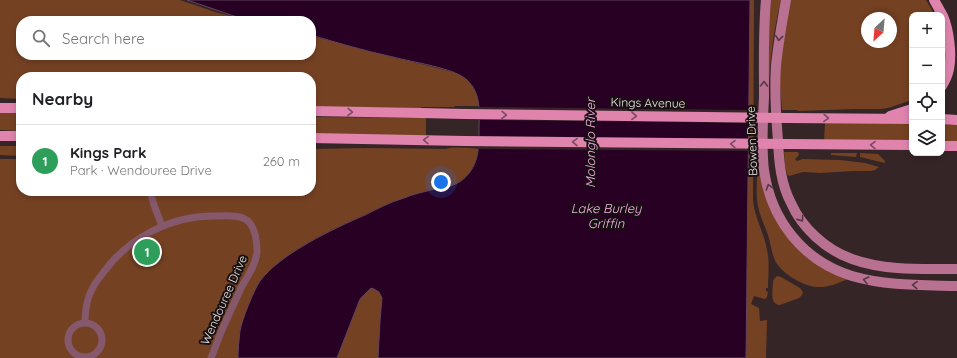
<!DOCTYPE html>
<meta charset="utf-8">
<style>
body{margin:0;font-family:Quicksand,sans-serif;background:#f2f2f2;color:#202124}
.controls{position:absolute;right:12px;top:12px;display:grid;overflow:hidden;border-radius:8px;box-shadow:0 2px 6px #0003}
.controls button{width:36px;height:36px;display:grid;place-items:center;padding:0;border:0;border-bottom:1px solid #e0e0e0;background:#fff;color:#202124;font:20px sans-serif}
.compass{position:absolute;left:861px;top:12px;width:36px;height:36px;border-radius:50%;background:#fff;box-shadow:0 2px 6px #0003;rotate:206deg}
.you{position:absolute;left:441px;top:182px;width:14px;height:14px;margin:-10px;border:3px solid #fff;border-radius:50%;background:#1a73e8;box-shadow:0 0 0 6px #1a73e833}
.badge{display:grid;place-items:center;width:26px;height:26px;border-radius:50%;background:#b45309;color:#fff;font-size:13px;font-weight:700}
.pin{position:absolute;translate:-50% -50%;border:2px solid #fff;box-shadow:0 1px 4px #0006}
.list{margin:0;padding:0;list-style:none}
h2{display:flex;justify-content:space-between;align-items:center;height:52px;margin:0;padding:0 16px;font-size:17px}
h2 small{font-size:13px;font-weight:400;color:#757577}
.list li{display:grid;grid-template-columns:26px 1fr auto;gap:12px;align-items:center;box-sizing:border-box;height:72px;padding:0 16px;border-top:1px solid #e0e0e0}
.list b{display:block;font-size:15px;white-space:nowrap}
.list p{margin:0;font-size:13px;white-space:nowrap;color:#757577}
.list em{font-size:13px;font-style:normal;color:#757577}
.icon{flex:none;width:22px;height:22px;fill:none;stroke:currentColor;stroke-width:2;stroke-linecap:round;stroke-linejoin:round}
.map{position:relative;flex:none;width:957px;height:358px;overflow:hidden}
.search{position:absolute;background:#fff;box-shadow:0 2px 6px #0003;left:16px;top:16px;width:300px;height:44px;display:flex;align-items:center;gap:10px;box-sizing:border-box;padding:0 14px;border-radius:16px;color:#757577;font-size:15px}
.panel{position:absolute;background:#fff;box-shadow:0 2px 6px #0003;left:16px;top:72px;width:300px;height:124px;border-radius:16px}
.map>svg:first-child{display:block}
.green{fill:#754123;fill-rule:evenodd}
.water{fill:#280024;stroke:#64445e}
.pier{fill:#352527}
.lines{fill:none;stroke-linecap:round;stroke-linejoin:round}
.minor{stroke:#85586c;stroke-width:7}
.secondary{stroke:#b97191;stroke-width:10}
.primary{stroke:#e084ae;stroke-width:10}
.primary-bridge{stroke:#e084ae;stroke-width:10}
.oneway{stroke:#583744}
.oneway2{stroke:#7c4a60}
.labels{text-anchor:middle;stroke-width:4;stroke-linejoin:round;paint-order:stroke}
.street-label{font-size:12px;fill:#efe4e5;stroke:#171011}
.water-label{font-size:13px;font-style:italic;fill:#f9afeb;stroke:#171011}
</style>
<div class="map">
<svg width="957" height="358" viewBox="0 0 957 358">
<rect width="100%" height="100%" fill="#352527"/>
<!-- green -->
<path class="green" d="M0 0H180L215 12 251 21H21V55H311V36L392 57 441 69 460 74 467 80 473 87 477 94 480 106H455L454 107H421V108L311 107V77H21V99L0 98Z
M750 0H754L753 199C754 217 764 232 767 250 770 262 768 275 768 288H766V291L768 292 767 297 765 299 754 296 751 304 759 308 760 321 767 320 766 358H746Z
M768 0H781C774 28 770 57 769 86H765Z
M789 0H926L935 15H912V100L888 108 881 109H855L798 111 797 110H782L779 73ZM867 18H891V42H867Z
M942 32C945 46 946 60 942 74Z
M0 113H21V131L0 130Z
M311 117 426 118V136L311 134Z
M825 122 912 123V142L824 141Z
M942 124H957V142H942Z
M0 146H21V156L0 155Z
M369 148 446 149C453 146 470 148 479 149 477 162 471 175 459 182 450 187 440 188 430 190 421 192 412 195 404 198 390 202 377 209 364 215 330 230 294 247 267 273L240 329 238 358H0V159H21V191H311V149Z
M784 152H798L799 155 795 159 797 161 803 159 840 160 865 163 879 167 875 170 871 171H853L821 173 803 172 789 176 787 174 785 166Z
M831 153H857L856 157 831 155Z
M860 153 878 154 885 161V163L860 157Z
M758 154H760L779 222 848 279C827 288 817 291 796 280 789 276 782 271 777 264 772 256 771 245 768 235 764 224 758 212 757 200 756 185 758 169 758 154Z
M777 276 781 277 800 288 803 292 802 295 799 298 780 305C769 305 773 289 773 281L774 279Z
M371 288 374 289 379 292 382 298 380 321 378 358H337L360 299Z"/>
<!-- water -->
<path class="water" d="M187 0H750L746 358H378L380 321 382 298 379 292 374 289 371 288 360 299 337 358H238C238 349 239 340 240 331 242 319 254 290 260 281 281 253 333 229 365 215 377 209 390 202 404 198 411 195 419 193 427 191 438 188 451 188 461 181 478 168 479 151 479 132 479 113 482 94 467 80 455 68 411 62 393 57 365 51 338 43 311 35V21H255L234 16Z"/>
<!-- pier -->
<path class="pier" d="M478 107 750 110V123L477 120Z
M477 136 750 139V151L477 149Z"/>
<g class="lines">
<!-- minor -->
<path class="minor" d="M150 191 154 205 162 226
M85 323C85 314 86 305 89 296 92 288 97 280 103 273 128 238 172 215 215 216 225 216 240 214 248 221 256 229 257 242 257 252 256 265 247 277 241 288 235 302 228 316 222 330 218 339 215 349 211 358
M68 340a17 17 0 1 1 34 0a17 17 0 1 1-34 0Z"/>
<!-- secondary -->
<path class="secondary" d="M766 0C763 32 764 65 764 97 763 121 761 146 764 170 771 220 803 261 852 276 886 286 922 285 957 286
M786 0C782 22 778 44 776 66 774 91 776 116 778 141 779 163 781 184 791 203 802 228 826 250 852 259 885 271 922 269 957 269"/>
<!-- primary -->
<path class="primary" d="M934 0C937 5 940 11 943 16 949 30 952 54 949 69 948 75 945 81 942 86
M0 108H21
M311 111 421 113 465 114
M890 116 912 109
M787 118 912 119
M942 119 957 120
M0 136H21
M311 138 465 141
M786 144 912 145
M942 146H957"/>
<!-- primary-bridge -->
<path class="primary-bridge" d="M465 114 787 118
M465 141 786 144"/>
</g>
<!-- one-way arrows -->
<defs><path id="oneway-chevron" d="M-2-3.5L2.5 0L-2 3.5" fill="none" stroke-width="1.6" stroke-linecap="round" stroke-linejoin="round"/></defs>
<g class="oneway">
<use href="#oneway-chevron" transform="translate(779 38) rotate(96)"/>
<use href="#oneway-chevron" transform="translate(764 84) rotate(-89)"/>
<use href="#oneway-chevron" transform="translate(769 187) rotate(-107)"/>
<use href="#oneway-chevron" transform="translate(801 219) rotate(55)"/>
<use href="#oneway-chevron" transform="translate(866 280) rotate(-166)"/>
<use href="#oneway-chevron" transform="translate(915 285) rotate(-178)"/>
</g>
<g class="oneway2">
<use href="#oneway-chevron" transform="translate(350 112) rotate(1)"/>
<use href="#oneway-chevron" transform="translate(504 115) rotate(1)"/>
<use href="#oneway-chevron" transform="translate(634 116) rotate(1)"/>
<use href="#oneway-chevron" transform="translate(826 118) rotate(1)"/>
<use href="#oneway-chevron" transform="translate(426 140) rotate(-179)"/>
<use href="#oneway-chevron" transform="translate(575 142) rotate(-179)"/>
<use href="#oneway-chevron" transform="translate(733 144) rotate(-179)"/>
<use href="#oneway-chevron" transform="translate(873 145) rotate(-179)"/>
</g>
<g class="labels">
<!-- street labels -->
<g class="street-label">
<text transform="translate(648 103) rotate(1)" y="4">Kings Avenue</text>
<text transform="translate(752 141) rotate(-92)" y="4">Bowen Drive</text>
<text transform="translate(224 300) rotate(-66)" y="4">Wendouree Drive</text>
</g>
<!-- water labels -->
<g class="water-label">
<text transform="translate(590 143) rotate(-90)" y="5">Molonglo River</text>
<text x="606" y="213">Lake Burley<tspan x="606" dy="15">Griffin</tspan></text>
</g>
</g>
</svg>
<div class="controls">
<button>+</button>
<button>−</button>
<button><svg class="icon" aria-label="locate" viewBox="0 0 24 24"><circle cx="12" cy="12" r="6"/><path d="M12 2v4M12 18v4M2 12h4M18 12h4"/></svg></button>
<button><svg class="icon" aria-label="layers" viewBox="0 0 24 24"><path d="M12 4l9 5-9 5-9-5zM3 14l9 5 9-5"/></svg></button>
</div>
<svg class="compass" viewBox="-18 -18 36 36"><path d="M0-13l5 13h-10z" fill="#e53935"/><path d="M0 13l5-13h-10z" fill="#757577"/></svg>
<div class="you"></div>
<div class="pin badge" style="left:147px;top:252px;background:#2e9e5b">1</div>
<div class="search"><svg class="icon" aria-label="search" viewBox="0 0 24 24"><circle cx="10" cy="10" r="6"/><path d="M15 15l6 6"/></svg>Search here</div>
<section class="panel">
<h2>Nearby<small></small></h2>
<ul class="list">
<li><span class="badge" style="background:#2e9e5b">1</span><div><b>Kings Park</b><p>Park · Wendouree Drive</p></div><em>260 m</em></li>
</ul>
</section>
</div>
